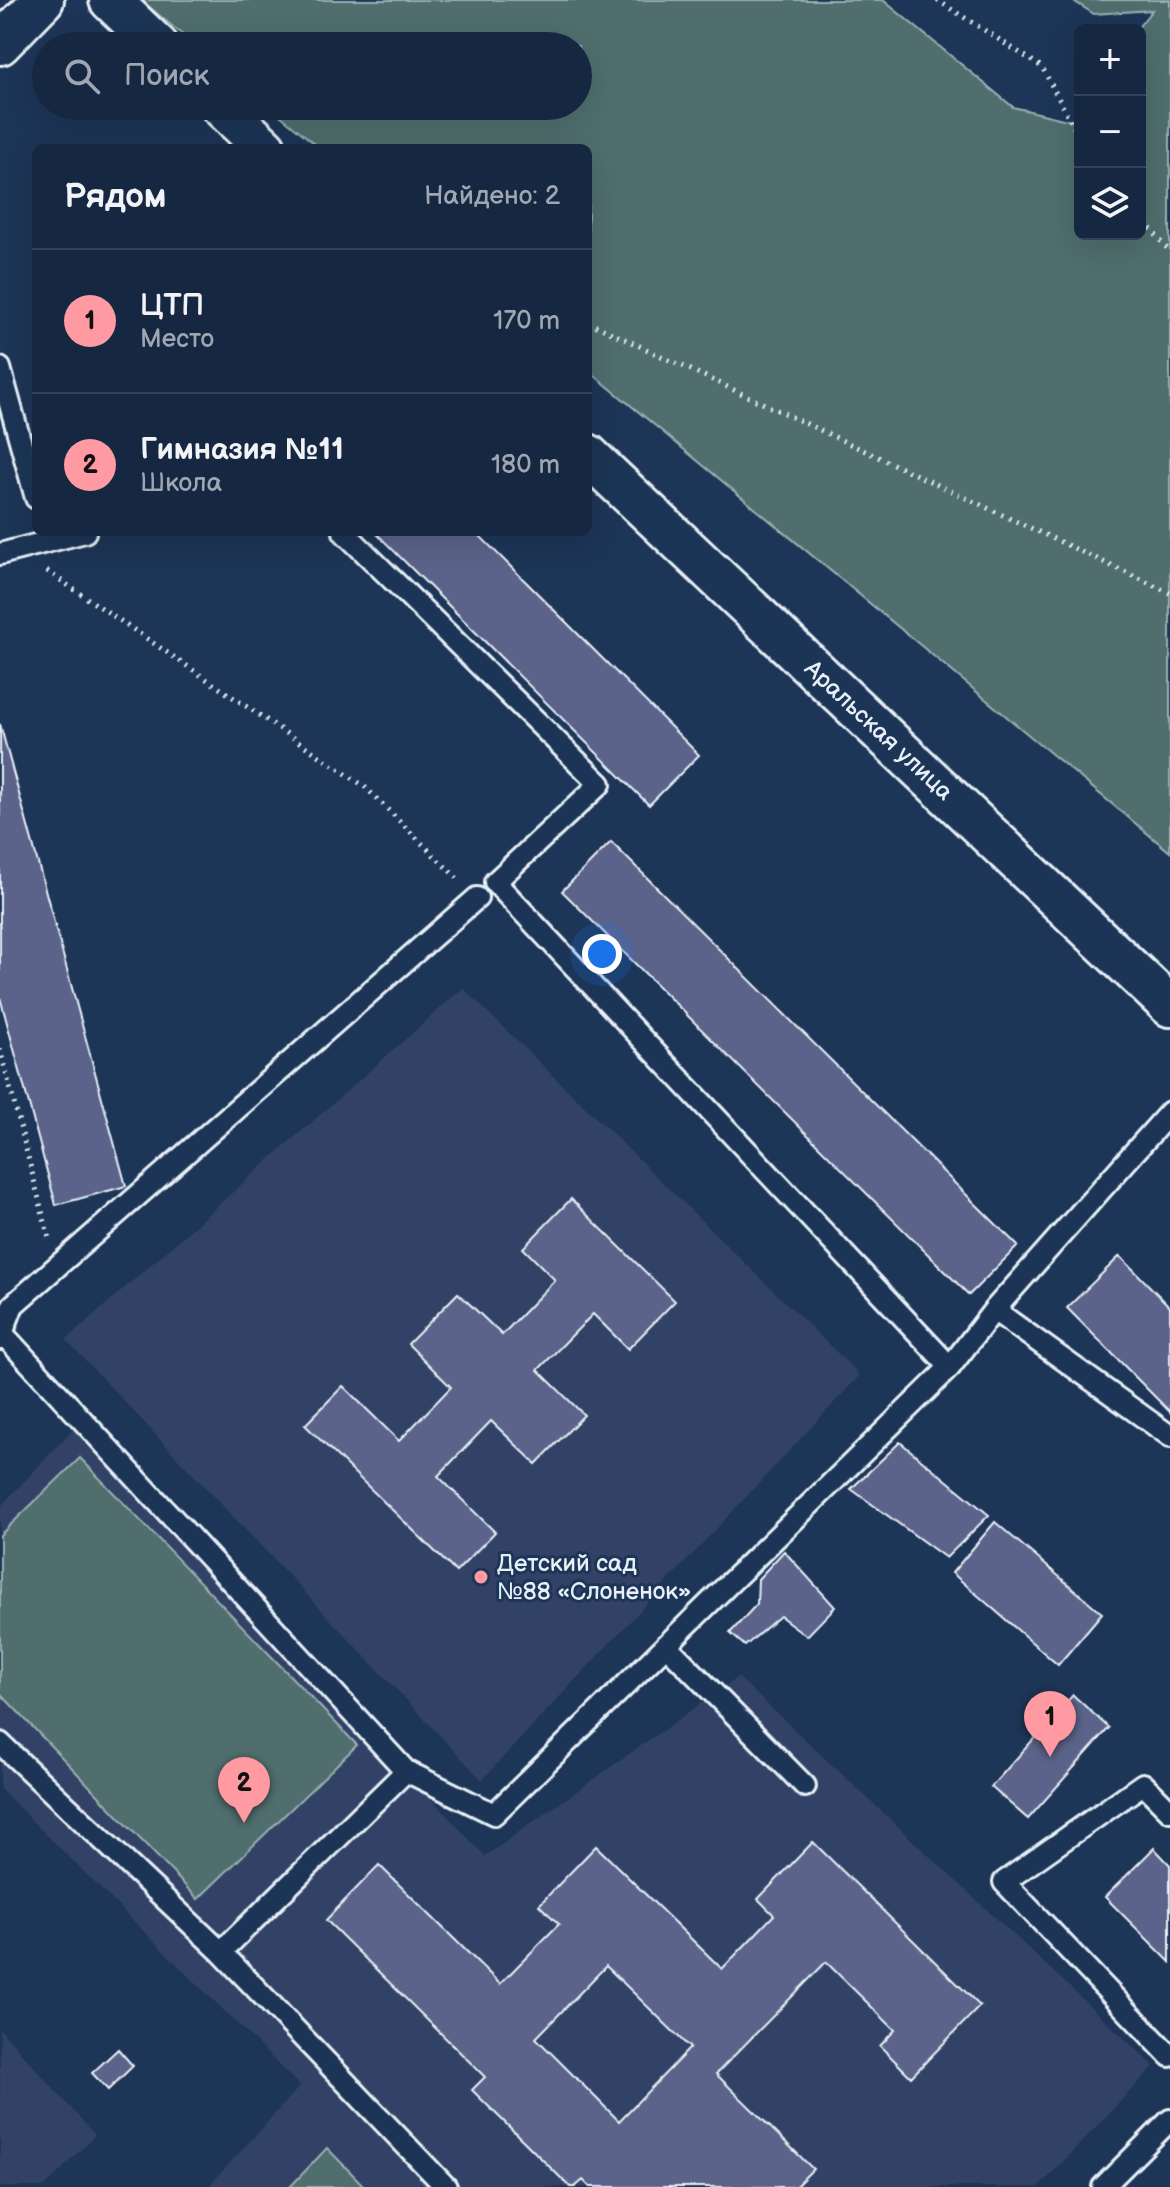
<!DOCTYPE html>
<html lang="ru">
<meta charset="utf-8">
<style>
body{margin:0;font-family:"Balsamiq Sans",sans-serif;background:#23344c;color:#f1f3f6}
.controls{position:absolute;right:24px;top:24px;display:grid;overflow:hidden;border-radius:12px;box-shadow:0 8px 32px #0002}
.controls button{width:72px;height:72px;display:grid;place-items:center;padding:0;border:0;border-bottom:2px solid #35445a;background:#162841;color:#f1f3f6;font:40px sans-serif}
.you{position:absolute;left:602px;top:954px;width:28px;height:28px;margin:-20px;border:6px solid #fff;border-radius:50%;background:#1a73e8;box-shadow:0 0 0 12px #1a73e833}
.badge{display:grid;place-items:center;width:52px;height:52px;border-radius:50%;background:#ff9aa2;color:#111;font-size:26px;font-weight:700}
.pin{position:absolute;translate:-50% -66px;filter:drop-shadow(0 2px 4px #0008)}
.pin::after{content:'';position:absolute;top:42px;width:28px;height:24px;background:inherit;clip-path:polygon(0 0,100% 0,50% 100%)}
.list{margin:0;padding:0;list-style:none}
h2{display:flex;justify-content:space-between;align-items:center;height:104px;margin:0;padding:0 32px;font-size:34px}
h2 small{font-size:26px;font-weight:400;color:#9ea6b1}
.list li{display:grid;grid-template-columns:52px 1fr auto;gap:24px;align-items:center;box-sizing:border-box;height:144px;padding:0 32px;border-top:2px solid #35445a}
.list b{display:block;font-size:30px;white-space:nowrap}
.list p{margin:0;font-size:26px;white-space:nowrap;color:#9ea6b1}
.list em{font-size:26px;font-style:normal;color:#9ea6b1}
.icon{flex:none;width:44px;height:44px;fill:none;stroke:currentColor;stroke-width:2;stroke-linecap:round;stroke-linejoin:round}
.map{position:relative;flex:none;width:1170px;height:2187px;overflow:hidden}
.search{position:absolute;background:#162841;box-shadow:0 8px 32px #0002;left:32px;top:32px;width:560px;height:88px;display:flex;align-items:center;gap:20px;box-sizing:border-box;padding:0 28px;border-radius:44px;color:#9ea6b1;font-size:30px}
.panel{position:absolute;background:#162841;box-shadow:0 8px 32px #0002;left:32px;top:144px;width:560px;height:392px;border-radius:12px}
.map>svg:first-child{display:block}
.built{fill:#304366}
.green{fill:#4f6e6d;stroke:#9cb0b2;stroke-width:2}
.building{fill:#5b638a;stroke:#e8f1f8;stroke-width:2;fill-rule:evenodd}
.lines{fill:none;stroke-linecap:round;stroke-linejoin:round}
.service-casing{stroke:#e8f1f8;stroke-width:26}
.minor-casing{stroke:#e8f1f8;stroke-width:46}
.path{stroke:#e8f1f8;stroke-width:5;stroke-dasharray:2 6;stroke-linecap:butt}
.service{stroke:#1d3557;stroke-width:20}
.minor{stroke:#1d3557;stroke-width:40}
.poi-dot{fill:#ff9aa2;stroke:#1d3557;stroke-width:3}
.labels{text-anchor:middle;stroke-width:6;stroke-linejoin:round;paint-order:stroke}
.street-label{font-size:24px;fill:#e8f1f8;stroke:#1d3557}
.poi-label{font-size:24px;fill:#e8f1f8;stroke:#1d3557;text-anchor:start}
</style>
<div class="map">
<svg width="1170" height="2187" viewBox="0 0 1170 2187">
<rect width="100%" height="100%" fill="#1d3557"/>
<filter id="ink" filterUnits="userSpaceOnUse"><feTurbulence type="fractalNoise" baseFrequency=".0125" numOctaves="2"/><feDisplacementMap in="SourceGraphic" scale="16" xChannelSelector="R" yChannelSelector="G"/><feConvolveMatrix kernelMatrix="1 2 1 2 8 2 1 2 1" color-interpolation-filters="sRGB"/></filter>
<g filter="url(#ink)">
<!-- built -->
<path class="built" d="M463 988 860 1375 482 1780 66 1340Z
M79 1423 485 1856 738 1677 1154 2066 1039 2187H208L300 2086 0 1789V1507Z
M0 2029 95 2135 45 2187H0Z"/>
<!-- green -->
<path class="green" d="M141 0H883L1013 107 1080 123V234H1140V30H1136L1152 10 1094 14 1072 0H1170V852L588 370V148H320L269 106H578V46H196Z
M80 1458 357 1745 198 1899 0 1693V1535Z
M327 2148 365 2187H290Z"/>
<!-- building -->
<path class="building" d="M375 532H476L699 755 649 805Z
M0 724 126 1186 56 1205 0 997Z
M611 842 1018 1246 969 1295 562 891Z
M571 1199 675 1301 628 1349 593 1314 538 1370 584 1415 536 1464 491 1421 438 1476 495 1532 456 1572 305 1425 343 1386 399 1441 451 1387 408 1344 458 1293 502 1335 555 1280 523 1248Z
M1120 1256 1170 1307V1412L1067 1308Z
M900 1442 989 1515 946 1558 851 1489Z
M995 1522 1102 1613 1058 1665 952 1573Z
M784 1551 835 1607 807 1636 780 1616 745 1646 730 1633 757 1604 758 1579Z
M1073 1695 1109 1728 1028 1819 991 1787Z
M813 1842 980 2006 911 2077 880 2046 895 2030 826 1962 716 2074 813 2169 795 2187H590L583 2180 575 2187H570L472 2090 485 2077 326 1920 379 1865 500 1984 559 1924 539 1905 596 1846 722 1969 774 1915 758 1899ZM606 1966 690 2048 619 2121 536 2038Z
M1154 1848 1170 1865V1962L1105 1897Z
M118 2049 133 2066 108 2090 92 2073Z"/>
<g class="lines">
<defs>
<path id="service" d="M0 368 36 498
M344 532 600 784 495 882 950 1367
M0 554 85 532
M994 1310 1170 1436
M2 1333 406 1771 494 1814 950 1367 994 1310 1170 1112
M0 1339 13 1305 477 898
M666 1645 805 1786
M0 1743 221 1952 446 2187
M1170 1811 1143 1784 1004 1882 1170 2056
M221 1952 406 1771
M1103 2187 1170 2120"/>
<path id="minor" d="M110 0 158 46
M0 44 43 0
M221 106 265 148
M588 455 1170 1006"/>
</defs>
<!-- service casing -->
<use href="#service" class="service-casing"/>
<!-- minor casing -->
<use href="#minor" class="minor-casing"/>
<!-- path -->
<path class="path" d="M937 0 1042 67 1080 139
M1140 216 1170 252
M588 322 1170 593
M47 571 364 786 457 878
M0 1049 49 1238"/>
<!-- service -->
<use href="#service" class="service"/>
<!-- minor -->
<use href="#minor" class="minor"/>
</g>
</g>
<!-- markers -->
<circle class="poi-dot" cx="481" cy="1577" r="8"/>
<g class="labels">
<!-- street labels -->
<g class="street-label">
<text transform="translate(879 730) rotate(43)" y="8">Аральская улица</text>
</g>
<!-- poi labels -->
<g class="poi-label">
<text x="497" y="1571">Детский сад<tspan x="497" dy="28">№88 «Слоненок»</tspan></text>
</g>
</g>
</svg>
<div class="controls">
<button>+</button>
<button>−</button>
<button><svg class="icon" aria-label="layers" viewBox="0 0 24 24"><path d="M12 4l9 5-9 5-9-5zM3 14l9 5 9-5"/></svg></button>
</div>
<div class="you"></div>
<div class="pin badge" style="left:1050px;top:1757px">1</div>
<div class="pin badge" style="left:244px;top:1823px">2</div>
<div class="search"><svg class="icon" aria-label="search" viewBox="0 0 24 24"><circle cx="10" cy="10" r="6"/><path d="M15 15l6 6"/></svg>Поиск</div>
<section class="panel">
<h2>Рядом<small>Найдено: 2</small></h2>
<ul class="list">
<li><span class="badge">1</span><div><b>ЦТП</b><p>Место</p></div><em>170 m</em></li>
<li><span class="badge">2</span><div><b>Гимназия №11</b><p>Школа</p></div><em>180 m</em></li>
</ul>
</section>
</div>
